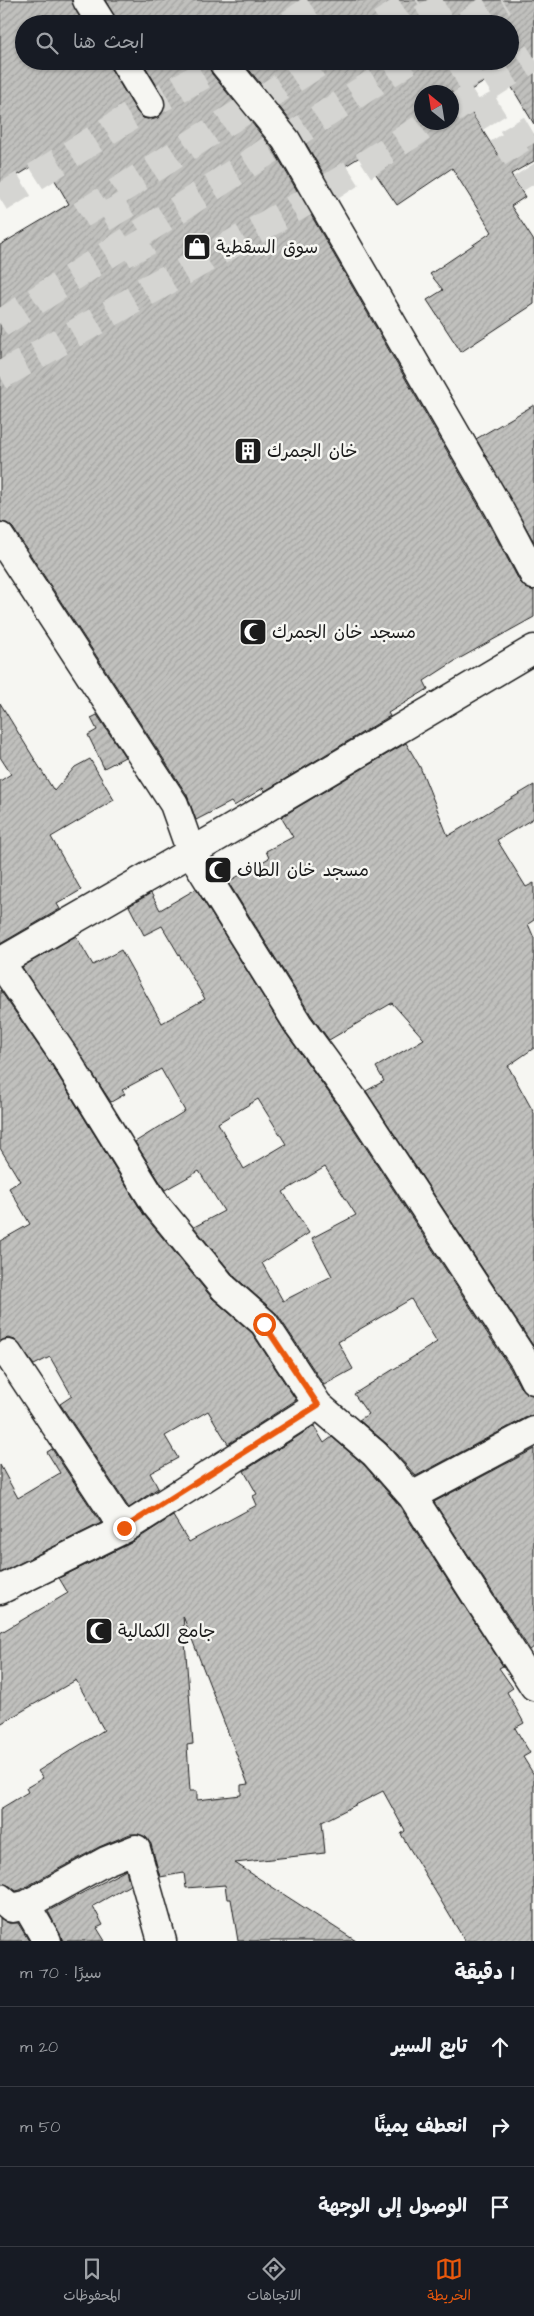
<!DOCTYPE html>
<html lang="ar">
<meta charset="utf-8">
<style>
body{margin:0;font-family:"Architects Daughter","Playpen Sans Arabic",sans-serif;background:#20242c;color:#f1f3f6;direction:rtl}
.compass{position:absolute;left:414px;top:85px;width:45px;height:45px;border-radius:50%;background:#171b24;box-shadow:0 1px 4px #0004;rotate:330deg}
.stop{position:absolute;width:15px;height:15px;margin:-11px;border:4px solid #ea580c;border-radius:50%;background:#fff}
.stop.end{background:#ea580c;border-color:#fff;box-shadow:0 1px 5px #0008}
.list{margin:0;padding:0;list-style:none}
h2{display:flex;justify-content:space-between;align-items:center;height:65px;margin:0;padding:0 20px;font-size:21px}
h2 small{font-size:16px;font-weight:400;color:#9ea1a6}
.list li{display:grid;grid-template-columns:32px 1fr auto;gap:15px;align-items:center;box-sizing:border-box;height:80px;padding:0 20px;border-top:1px solid #363941}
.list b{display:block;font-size:19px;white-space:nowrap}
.list em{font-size:16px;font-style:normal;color:#9ea1a6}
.icon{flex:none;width:28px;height:28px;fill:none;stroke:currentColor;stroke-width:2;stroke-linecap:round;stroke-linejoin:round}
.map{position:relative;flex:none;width:534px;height:1941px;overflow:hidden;direction:ltr}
.search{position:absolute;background:#171b24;box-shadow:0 1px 4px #0004;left:15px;right:15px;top:15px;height:55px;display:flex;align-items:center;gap:12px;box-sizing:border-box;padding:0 18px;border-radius:28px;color:#9ea1a6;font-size:19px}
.sheet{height:305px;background:#171b24}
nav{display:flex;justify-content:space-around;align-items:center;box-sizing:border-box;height:70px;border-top:1px solid #363941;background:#171b24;font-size:14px;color:#9ea1a6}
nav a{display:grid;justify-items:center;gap:2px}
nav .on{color:#ea580c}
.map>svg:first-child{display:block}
.building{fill:url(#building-hatch);stroke:#1c1c1c;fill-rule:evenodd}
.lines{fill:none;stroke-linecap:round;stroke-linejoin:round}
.street-tunnel{stroke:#d5d5d2;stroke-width:28;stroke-dasharray:28 14;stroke-linecap:butt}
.street-casing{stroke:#1c1c1c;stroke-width:31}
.street{stroke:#f6f6f2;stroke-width:28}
.route{stroke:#ea580c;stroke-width:6}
.labels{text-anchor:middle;stroke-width:5;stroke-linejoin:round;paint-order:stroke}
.poi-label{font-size:18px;fill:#1c1c1c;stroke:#f6f6f2;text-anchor:start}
</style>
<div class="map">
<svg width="534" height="1941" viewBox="0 0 534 1941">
<defs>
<pattern id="building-hatch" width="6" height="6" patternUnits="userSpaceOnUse" patternTransform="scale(1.25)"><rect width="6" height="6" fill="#c0c0bd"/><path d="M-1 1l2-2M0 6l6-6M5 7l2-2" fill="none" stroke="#a4a4a2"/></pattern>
</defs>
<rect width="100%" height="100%" fill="#f6f6f2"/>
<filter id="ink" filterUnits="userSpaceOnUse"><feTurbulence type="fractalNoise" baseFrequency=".02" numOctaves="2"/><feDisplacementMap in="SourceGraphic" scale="10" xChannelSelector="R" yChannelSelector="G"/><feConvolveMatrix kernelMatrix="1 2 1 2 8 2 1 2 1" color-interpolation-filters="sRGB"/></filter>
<g filter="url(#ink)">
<!-- building -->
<path class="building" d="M0 0H71L83 24H24V61H108L111 69 137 112 143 118 151 120 158 118 163 112 166 104 163 96 142 61H209L212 74 273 149 484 515 520 582 526 588 534 591V617L455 661 424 681 428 689 388 713 390 716 265 791 263 788 234 806 231 802 196 820 187 795 13 528 7 523 0 522V245L69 204 43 160 0 186Z
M105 0H534V124L502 71 461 96 498 155 534 134V161L511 174 525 197 511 206 534 241V304L461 352 427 300 443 290 430 274 492 232 452 168 397 205 363 155 326 178 298 130 242 61H510V24H118ZM422 92H452V122H422Z
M534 405V542L476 439Z
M0 703 54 791 75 767 90 759 114 800 51 837 81 890 57 904 60 909 0 944V781L11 774 0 757Z
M97 715 125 757 104 768 88 735 97 730 91 718Z
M406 743 420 767 448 836 534 785V818L497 840 526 887 534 883V920L528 924 534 938V1048L508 1066 534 1113V1347L366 1091 384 1081 376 1067 424 1039 392 1003 329 1040 311 1015 228 882 269 858 266 851 293 837 281 817Z
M196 889 285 1032 342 1111 510 1368 520 1387 526 1393 534 1395V1415L527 1417 416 1476 387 1444 359 1420 368 1414 354 1394 437 1342 411 1299 338 1342 353 1369 324 1385 277 1314 235 1277 194 1227 224 1211 199 1171 165 1190 135 1142 185 1111 161 1069 122 1090 125 1094 111 1102 22 967 76 936 93 965 121 950 162 1023 205 999 162 926 144 935 129 906 151 893 160 910ZM258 1099 286 1144 244 1169 218 1123ZM325 1167 356 1215 312 1238 332 1276 283 1301 262 1263 309 1233 283 1192Z
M0 990 51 1064 144 1215 212 1298 252 1333 296 1400 228 1444 208 1411 165 1436 178 1458 150 1473 158 1488 129 1508 60 1404 72 1396 50 1357 34 1365 15 1340 8 1338 0 1341V1241L30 1224 9 1188 20 1181 0 1148Z
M314 1426 324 1443 332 1437 364 1465 399 1505 503 1666 499 1668 513 1688 507 1692 524 1723 515 1728 530 1753 523 1757 534 1775V1941H465L401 1834 405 1831 383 1791 322 1822 325 1853 235 1863 356 1941H238L231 1899H227L225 1885 186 1888 184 1873 160 1877 151 1844 146 1837 138 1834H130L99 1847 20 1890 16 1891 10 1886 0 1883V1809L28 1792 26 1788 43 1778 38 1771 104 1730 76 1680 0 1724V1633L68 1593 59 1578 131 1543 173 1516 189 1542 257 1505 253 1496 257 1494 244 1471ZM183 1616 248 1784 241 1785V1795L197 1800V1791H190L187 1745 193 1744Z
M52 1449 101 1523 0 1573V1465L18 1498 60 1473 47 1452Z
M534 1449V1647L530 1650 434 1502Z
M126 1870 130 1885 93 1906 103 1925 97 1928 105 1941H63L48 1911Z
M0 1918 9 1923H18L29 1941H0Z"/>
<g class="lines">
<!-- street-tunnel -->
<path class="street-tunnel" d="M427 0 440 24
M290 24 324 0
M381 24 418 0
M466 24 503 0
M461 61 487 111 534 184
M452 110 534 57
M507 143 534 127
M0 199 150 104 229 61
M108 199 132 239 157 287
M81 215 322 61
M0 324 408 61
M0 376 318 195 431 122"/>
<defs>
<path id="street" d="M87 0 102 24
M124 61 150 104
M224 64 286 140 498 507 534 575
M0 537 174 804 191 852 298 1024 355 1102 524 1360 534 1380
M0 962 219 836 534 649
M0 962 64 1056 156 1205 224 1288 264 1323 318 1405
M8 1354 124 1529
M412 1496 534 1431
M0 1590 124 1529 318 1405 375 1454 412 1496 534 1686
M0 1898 12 1908 26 1905 47 1941
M26 1905 106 1861 136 1849 162 1941"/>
</defs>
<!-- street casing -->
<use href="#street" class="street-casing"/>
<!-- street -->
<use href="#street" class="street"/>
</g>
</g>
<g class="lines" filter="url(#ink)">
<!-- route -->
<path class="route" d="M124 1528 318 1405 264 1324"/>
</g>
<!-- icons -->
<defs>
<symbol id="shop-square" viewBox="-11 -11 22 22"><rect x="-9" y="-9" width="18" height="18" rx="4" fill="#1c1c1c" stroke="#f6f6f2"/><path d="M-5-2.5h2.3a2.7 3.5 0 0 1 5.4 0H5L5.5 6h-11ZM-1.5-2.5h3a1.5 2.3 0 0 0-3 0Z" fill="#fff"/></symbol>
<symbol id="building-square" viewBox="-11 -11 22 22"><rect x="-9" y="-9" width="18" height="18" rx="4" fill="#1c1c1c" stroke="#f6f6f2"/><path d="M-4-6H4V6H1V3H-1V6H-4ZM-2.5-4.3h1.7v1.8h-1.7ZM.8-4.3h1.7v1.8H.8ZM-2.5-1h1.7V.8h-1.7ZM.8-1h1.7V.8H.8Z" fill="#fff"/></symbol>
<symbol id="mosque-square" viewBox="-11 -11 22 22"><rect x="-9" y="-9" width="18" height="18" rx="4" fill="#1c1c1c" stroke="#f6f6f2"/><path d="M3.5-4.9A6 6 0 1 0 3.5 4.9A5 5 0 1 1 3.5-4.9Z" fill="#fff"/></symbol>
</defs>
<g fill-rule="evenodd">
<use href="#shop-square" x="181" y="231" width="32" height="32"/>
<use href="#building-square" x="232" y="435" width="32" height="32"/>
<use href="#mosque-square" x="237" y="616" width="32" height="32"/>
<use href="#mosque-square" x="202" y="854" width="32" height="32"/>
<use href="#mosque-square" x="83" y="1615" width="32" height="32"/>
</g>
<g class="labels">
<!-- poi labels -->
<g class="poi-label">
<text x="216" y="253">سوق السقطية</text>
<text x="267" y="457">خان الجمرك</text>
<text x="272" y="638">مسجد خان الجمرك</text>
<text x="237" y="876">مسجد خان الطاف</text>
<text x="118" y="1637">جامع الكمالية</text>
</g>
</g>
</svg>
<svg class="compass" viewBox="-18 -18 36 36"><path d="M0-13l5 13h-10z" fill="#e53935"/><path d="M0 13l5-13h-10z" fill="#9ea1a6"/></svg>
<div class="stop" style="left:264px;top:1324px"></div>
<div class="stop end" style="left:124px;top:1528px"></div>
<div class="search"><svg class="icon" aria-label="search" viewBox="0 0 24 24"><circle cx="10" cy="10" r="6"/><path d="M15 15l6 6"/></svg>ابحث هنا</div>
</div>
<section class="sheet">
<h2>1 دقيقة<small>سيرًا · 70 m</small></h2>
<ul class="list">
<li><svg class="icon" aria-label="ahead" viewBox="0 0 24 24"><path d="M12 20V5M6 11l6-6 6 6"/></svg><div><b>تابع السير</b></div><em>20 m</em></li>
<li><svg class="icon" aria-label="right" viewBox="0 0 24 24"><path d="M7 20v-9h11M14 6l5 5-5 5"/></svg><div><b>انعطف يمينًا</b></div><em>50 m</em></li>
<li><svg class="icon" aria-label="arrive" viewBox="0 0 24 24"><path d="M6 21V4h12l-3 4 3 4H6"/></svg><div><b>الوصول إلى الوجهة</b></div></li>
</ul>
</section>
<nav>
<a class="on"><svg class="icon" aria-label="map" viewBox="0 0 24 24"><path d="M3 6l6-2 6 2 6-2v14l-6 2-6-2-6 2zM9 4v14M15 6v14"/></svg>الخريطة</a>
<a><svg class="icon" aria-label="directions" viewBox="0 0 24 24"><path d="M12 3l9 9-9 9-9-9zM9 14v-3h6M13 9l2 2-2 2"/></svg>الاتجاهات</a>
<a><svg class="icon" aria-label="saved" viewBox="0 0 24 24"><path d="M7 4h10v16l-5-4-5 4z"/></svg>المحفوظات</a>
</nav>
